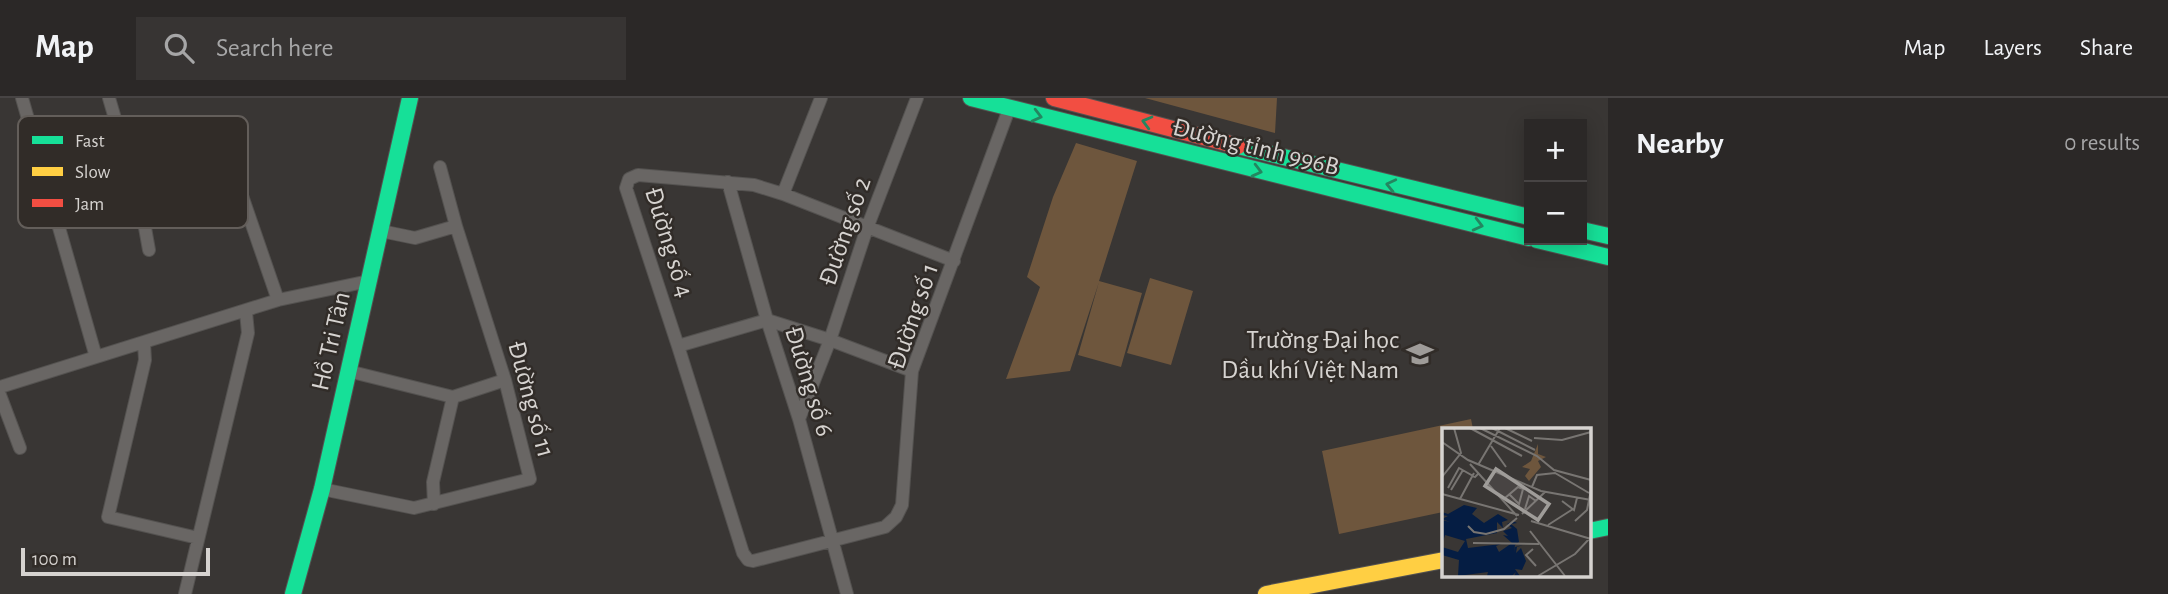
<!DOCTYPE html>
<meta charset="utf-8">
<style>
body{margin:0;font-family:"Alegreya Sans",sans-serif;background:#373433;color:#f1f3f6}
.controls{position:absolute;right:21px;top:21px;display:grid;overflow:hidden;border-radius:0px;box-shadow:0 4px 18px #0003}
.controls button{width:63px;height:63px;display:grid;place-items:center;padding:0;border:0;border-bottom:2px solid #474444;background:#2b2827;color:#f1f3f6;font:35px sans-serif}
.scale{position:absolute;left:21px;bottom:18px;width:189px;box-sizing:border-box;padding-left:7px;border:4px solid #d6d3d0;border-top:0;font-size:19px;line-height:24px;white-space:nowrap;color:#d6d3d0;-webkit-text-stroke:5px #312c28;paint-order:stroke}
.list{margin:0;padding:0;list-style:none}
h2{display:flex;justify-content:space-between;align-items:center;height:91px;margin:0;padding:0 28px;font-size:30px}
h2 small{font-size:23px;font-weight:400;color:#a6a6a7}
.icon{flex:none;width:38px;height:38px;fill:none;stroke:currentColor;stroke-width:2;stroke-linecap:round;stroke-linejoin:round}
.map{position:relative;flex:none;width:1608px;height:496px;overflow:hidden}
header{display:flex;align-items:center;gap:42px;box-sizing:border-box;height:98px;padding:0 35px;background:#2b2827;border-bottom:2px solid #474444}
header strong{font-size:33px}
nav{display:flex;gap:38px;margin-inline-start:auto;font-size:24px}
.search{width:490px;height:63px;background:#373433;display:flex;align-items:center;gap:18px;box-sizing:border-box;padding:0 24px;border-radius:0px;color:#a6a6a7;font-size:26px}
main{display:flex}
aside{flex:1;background:#2b2827}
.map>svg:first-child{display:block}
.green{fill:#6e563d}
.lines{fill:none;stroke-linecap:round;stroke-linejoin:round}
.street-casing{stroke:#545250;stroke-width:14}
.fast-casing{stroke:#545250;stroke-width:18}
.slow-casing{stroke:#545250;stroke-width:18}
.jam-casing{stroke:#545250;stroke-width:18}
.street{stroke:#696664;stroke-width:12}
.fast{stroke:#16e098;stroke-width:16}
.slow{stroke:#ffcf43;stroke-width:16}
.jam{stroke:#f24e42;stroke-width:16}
.oneway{stroke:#248660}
.labels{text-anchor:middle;stroke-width:5;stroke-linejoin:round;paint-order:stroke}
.street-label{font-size:26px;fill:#d6d3d0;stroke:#312c28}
.poi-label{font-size:26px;fill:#d6d3d0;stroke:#312c28;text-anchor:end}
.inset-road{fill:none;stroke:#787572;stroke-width:2}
.view{fill:#9f9c99;fill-opacity:0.15;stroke:#9f9c99;stroke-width:3.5}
.inset-edge{fill:none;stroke:#d6d3d0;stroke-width:3.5}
.key{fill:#312c28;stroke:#635e5a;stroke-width:2}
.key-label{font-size:19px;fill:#d6d3d0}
</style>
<header>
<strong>Map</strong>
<div class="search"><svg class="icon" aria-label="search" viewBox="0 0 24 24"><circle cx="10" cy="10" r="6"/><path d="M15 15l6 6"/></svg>Search here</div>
<nav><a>Map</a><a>Layers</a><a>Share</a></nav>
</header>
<main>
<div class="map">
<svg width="1608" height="496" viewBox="0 0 1608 496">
<rect width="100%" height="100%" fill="#393634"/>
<!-- green -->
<path class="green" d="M1145 0H1277L1275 35Z
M1076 45 1137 63 1099 183 1142 195 1121 269 1078 257 1099 184 1070 273 1006 281 1040 189 1027 179 1053 99Z
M1150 180 1193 193 1171 267 1127 255Z
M1471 321 1473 331 1444 332 1443 414 1339 436 1322 353Z"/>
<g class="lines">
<defs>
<path id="street" d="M22 0 96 259
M109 0 142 113 149 152
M728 84 767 222 799 321 847 496
M783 96 821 0
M142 113 232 84 239 89 278 202
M381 133 415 140 456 128
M954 163 783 96 754 87 638 77 629 81 626 90 678 248 743 455 748 462 753 463 885 429 896 419 902 407 912 273 1009 11
M144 245 145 262 108 419 198 440
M678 248 767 222 830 242 912 273
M348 273 453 299 505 282
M0 289 278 202 369 183
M0 297 20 350
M799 321 830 242 867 130 917 0
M322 391 414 410 530 381 505 282 456 128 440 69
M434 406 433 384 453 299
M185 496 248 235 246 214"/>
<path id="fast" d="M971 0 1529 140
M1238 48 1529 119
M1582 132 1608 138
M1537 142 1608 159
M1589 433 1608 429
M293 496 322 391 410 0"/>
<path id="slow" d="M1266 496 1444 462"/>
<path id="jam" d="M1054 0 1238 48"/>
</defs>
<!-- street casing -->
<use href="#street" class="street-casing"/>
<!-- fast casing -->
<use href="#fast" class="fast-casing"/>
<!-- slow casing -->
<use href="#slow" class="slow-casing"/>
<!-- jam casing -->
<use href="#jam" class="jam-casing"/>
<!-- street -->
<use href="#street" class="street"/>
<!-- fast -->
<use href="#fast" class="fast"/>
<!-- slow -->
<use href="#slow" class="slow"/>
<!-- jam -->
<use href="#jam" class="jam"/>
</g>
<!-- one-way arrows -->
<defs><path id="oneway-chevron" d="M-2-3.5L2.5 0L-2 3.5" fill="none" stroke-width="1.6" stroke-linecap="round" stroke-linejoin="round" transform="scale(1.75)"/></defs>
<g class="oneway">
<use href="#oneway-chevron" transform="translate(1037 18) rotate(14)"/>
<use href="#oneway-chevron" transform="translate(1147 24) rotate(-165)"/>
<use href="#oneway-chevron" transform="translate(1257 73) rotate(14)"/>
<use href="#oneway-chevron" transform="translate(1391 87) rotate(-167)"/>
<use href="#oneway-chevron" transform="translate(1478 127) rotate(14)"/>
</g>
<!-- icons -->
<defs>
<symbol id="university-bare" viewBox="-9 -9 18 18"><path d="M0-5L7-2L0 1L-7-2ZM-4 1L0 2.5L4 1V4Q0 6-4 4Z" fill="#9f9c99" stroke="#312c28" stroke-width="2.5" paint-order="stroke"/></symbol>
</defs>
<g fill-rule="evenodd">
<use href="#university-bare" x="1401" y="237" width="38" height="38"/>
</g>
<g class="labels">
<!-- street labels -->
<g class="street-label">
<text transform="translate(1256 48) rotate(14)" y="9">Đường tỉnh 996B</text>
<text transform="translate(844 133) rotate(-71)" y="9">Đường số 2</text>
<text transform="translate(670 144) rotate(73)" y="9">Đường số 4</text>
<text transform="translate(912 218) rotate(-71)" y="9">Đường số 1</text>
<text transform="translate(330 243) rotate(-77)" y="9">Hồ Tri Tân</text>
<text transform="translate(810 283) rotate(73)" y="9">Đường số 6</text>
<text transform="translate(532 301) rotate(75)" y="9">Đường số 11</text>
</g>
<!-- poi labels -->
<g class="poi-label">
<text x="1399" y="250">Trường Đại học<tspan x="1399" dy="30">Dầu khí Việt Nam</tspan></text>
</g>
</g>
<!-- overview -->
<g transform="translate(1442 330)">
<rect width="149" height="149" fill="#393634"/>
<path d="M96 16V26L104 29 96 33 99 39 87 53 83 48 88 41 80 39 89 33Z" fill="#6e563d"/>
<path d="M22 77 35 80 30 86 42 95 56 86 66 92 60 94 61 100 55 94V105L24 111 26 120 59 116 54 118 57 124 70 115 61 107 66 108 61 103 70 100 65 96 71 93 75 95 69 96 75 101 77 114 73 117 72 125 73 119 81 117 75 119 74 125 79 120 84 133 80 142 73 141 78 148H72L74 144 70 148H45L46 144 16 148 17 132 0 127V119L16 124 23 113 3 107 0 117V92L8 94 0 91 6 88 0 87V84L6 86Z" fill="#051d43"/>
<path class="inset-road" d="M28 0 80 28M38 0 95 28 112 42 149 52M50 0 93 22M63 0 90 13M92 10 120 12 149 4M0 14 26 32 99 63 149 72M49 18 64 39M28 36 75 88M36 37 58 0M0 49 19 25 12 0M90 59 95 47 113 45 147 65M6 60 17 40 33 49 37 45M9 62 21 42M0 66 77 87M63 70 76 59 81 61 77 76 68 67M18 71 32 45M120 73 132 82 135 70M83 81 87 68 94 73M80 86 103 64M89 93 149 111M133 93 145 82 149 62M106 97 131 81M26 98 32 104 44 106 62 101 75 90M88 103 123 148M31 115 97 116M91 121 84 127 94 138M96 148 133 126 148 110"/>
<path class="view" d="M54 41 107 76 96 92 43 58Z"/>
<rect width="149" height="149" class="inset-edge"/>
</g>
<!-- legend -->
<rect x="18" y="18" width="230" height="112" rx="10" class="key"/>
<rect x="32" y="38" width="31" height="8" fill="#16e098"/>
<rect x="32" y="69" width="31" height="9" fill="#ffcf43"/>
<rect x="32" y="101" width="31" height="8" fill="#f24e42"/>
<g class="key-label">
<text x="75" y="49">Fast</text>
<text x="75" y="80">Slow</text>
<text x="75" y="112">Jam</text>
</g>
</svg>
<div class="controls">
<button>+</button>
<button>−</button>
</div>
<div class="scale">100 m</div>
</div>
<aside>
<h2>Nearby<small>0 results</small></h2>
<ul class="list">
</ul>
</aside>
</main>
